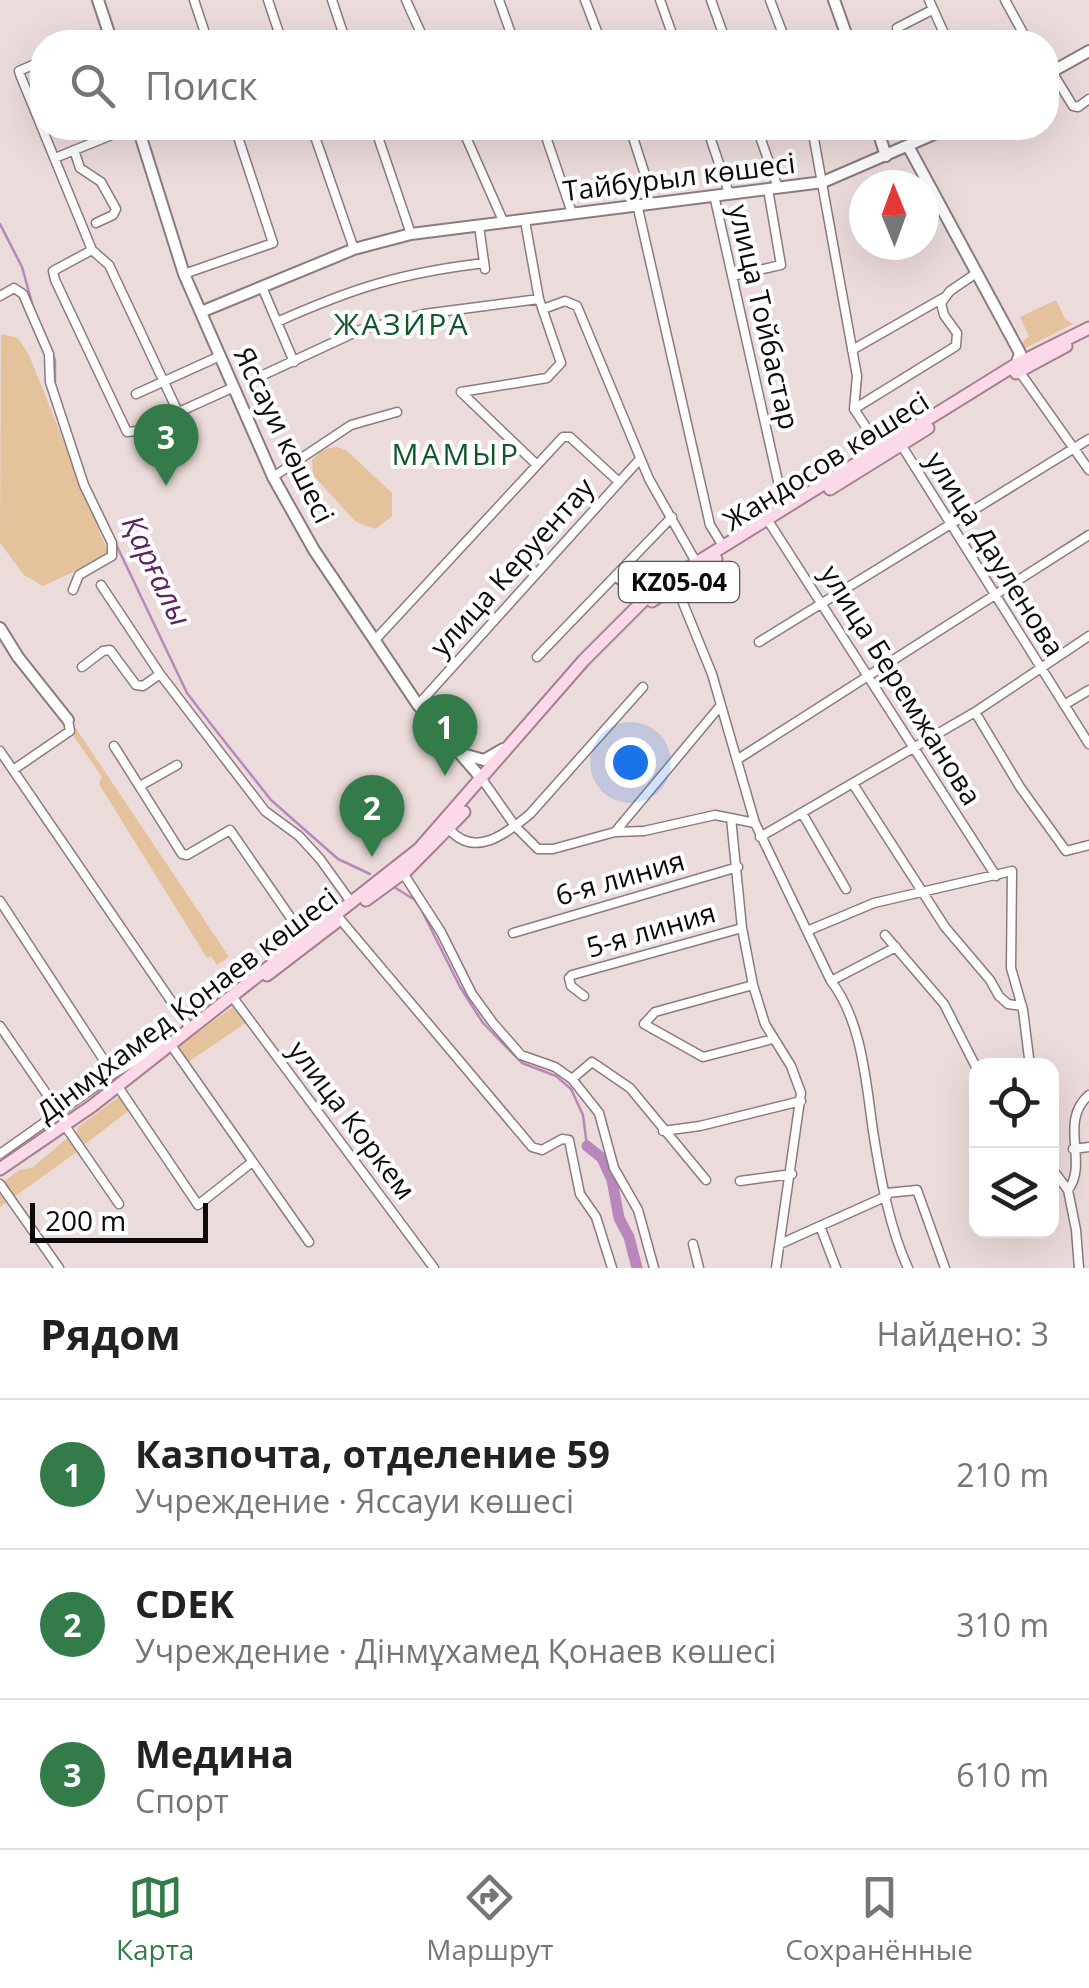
<!DOCTYPE html>
<html lang="ru">
<meta charset="utf-8">
<style>
body{margin:0;font-family:"Open Sans",sans-serif;background:#f2f2f2;color:#222}
.controls{position:absolute;right:30px;bottom:30px;display:grid;overflow:hidden;border-radius:20px;box-shadow:0 10px 40px #0002}
.controls button{width:90px;height:90px;display:grid;place-items:center;padding:0;border:0;border-bottom:2px solid #e0e0e0;background:#fff;color:#222;font:50px sans-serif}
.compass{position:absolute;left:849px;top:170px;width:90px;height:90px;border-radius:50%;background:#fff;box-shadow:0 10px 40px #0002;rotate:359deg}
.scale{position:absolute;left:30px;bottom:25px;width:178px;box-sizing:border-box;padding-left:10px;border:5px solid #0f0a0a;border-top:0;font-size:28px;line-height:35px;white-space:nowrap;color:#0f0a0a;-webkit-text-stroke:8px #fff;paint-order:stroke}
.you{position:absolute;left:630px;top:762px;width:35px;height:35px;margin:-25px;border:8px solid #fff;border-radius:50%;background:#1a73e8;box-shadow:0 0 0 15px #1a73e833}
.badge{display:grid;place-items:center;width:65px;height:65px;border-radius:50%;background:#337b48;color:#fff;font-size:32px;font-weight:700}
.pin{position:absolute;translate:-50% -82px;filter:drop-shadow(0 2px 5px #0008)}
.pin::after{content:'';position:absolute;top:52px;width:35px;height:30px;background:inherit;clip-path:polygon(0 0,100% 0,50% 100%)}
.list{margin:0;padding:0;list-style:none}
h2{display:flex;justify-content:space-between;align-items:center;height:130px;margin:0;padding:0 40px;font-size:42px}
h2 small{font-size:32px;font-weight:400;color:#767676}
.list li{display:grid;grid-template-columns:65px 1fr auto;gap:30px;align-items:center;box-sizing:border-box;height:150px;padding:0 40px;border-top:2px solid #e0e0e0}
.list b{display:block;font-size:38px;white-space:nowrap}
.list p{margin:0;font-size:32px;white-space:nowrap;color:#767676}
.list em{font-size:32px;font-style:normal;color:#767676}
.icon{flex:none;width:55px;height:55px;fill:none;stroke:currentColor;stroke-width:2;stroke-linecap:round;stroke-linejoin:round}
.map{position:relative;flex:none;width:1089px;height:1268px;overflow:hidden}
.search{position:absolute;background:#fff;box-shadow:0 10px 40px #0002;left:30px;right:30px;top:30px;height:110px;display:flex;align-items:center;gap:25px;box-sizing:border-box;padding:0 35px;border-radius:40px;color:#767676;font-size:38px}
.sheet{height:580px;background:#fff}
nav{display:flex;justify-content:space-around;align-items:center;box-sizing:border-box;height:140px;border-top:2px solid #e0e0e0;background:#fff;font-size:28px;color:#767676}
nav a{display:grid;justify-items:center;gap:5px}
nav .on{color:#337b48}
.map>svg:first-child{display:block}
.green{fill:#e3c29c}
.lines{fill:none;stroke-linecap:round;stroke-linejoin:round}
.stream{stroke:#b888bc;stroke-width:2.5}
.river{stroke:#b888bc;stroke-width:11}
.street-casing{stroke:#8b7b7c;stroke-width:11}
.secondary-casing{stroke:#8b7b7c;stroke-width:14}
.primary-casing{stroke:#a68091;stroke-width:15}
.street{stroke:#fff;stroke-width:8}
.secondary{stroke:#fff;stroke-width:10}
.primary{stroke:#fbd9e8;stroke-width:11}
.labels{text-anchor:middle;stroke-width:8;stroke-linejoin:round;paint-order:stroke}
.shield{fill:#fff;stroke:#575454;stroke-width:2.5}
.shield-label{font-size:25px;font-weight:bold;fill:#0f0a0a}
.street-label{font-size:28px;fill:#0f0a0a;stroke:#fff}
.neighbourhood-label{font-size:30px;letter-spacing:2.5px;fill:#10572a;stroke:#fff}
.water-label{font-size:30px;font-style:italic;fill:#5d2363;stroke:#fff}
</style>
<div class="map">
<svg width="1089" height="1268" viewBox="0 0 1089 1268">
<rect width="100%" height="100%" fill="#ecdbdb"/>
<!-- green -->
<path class="green" d="M1056 300 1065 319 1073 324 1024 349 1020 344 1029 336 1020 317Z
M1 334 18 338 29 355 109 555 43 586 24 575 0 543Z
M337 447 346 450 392 493V516L376 529 356 522 313 475 312 460C320 451 325 448 337 447Z
M75 727 229 957 217 965 211 956 207 958 99 784 102 777 70 731Z
M234 1006 247 1022 184 1065 174 1050Z
M123 1094 132 1108 84 1145 76 1135 78 1127Z
M71 1135 81 1149 0 1207V1185L19 1170 32 1168Z"/>
<g class="lines">
<!-- stream -->
<path class="stream" d="M0 224 22 267 34 310
M45 336 55 360V386
M89 488 108 525
M115 542 187 693 214 728 271 800 338 859 370 874
M394 887 415 900 421 909 460 987 483 1023 522 1063 556 1076 571 1089 583 1115 587 1146"/>
<!-- river -->
<path class="river" d="M587 1146 602 1158 612 1180 619 1218 629 1237 637 1268"/>
<defs>
<path id="street" d="M194 0 208 42
M268 0 282 42
M332 0 346 42
M406 0 425 42
M499 0 514 42
M585 0 601 42
M660 0 675 42
M711 0 726 42
M770 0 786 42
M929 0 948 42
M1005 0 1028 42
M897 28 932 10
M84 42 109 32
M42 61 19 71 21 77 92 250 109 265 178 412
M1052 72 1073 106 1078 107 1089 99
M312 128 354 249
M375 128 411 234
M462 128 504 223
M543 128 572 213
M630 128 649 187
M707 128 729 193
M757 128 778 188
M812 128 857 376 854 409 880 448
M74 150 80 168 101 182 116 209 113 215 96 223
M55 158 129 128
M714 195 784 508
M637 204 710 525 723 546
M479 226 485 269
M92 250 53 271 55 280 127 432 137 431 234 387
M184 274 273 243 235 128
M732 276 781 265 768 189
M262 287 294 362
M0 296 14 288 23 294 49 354 50 382 84 485 112 543V556L79 575 73 590
M543 309 565 301 577 306 649 479 696 562
M277 322C353 288 401 273 484 263
M852 350 943 298
M1019 371 1089 470
M261 376 360 330 424 314 539 299
M461 392 547 378 561 363 539 299 525 221
M461 392 537 465
M136 394 220 356
M854 409 956 346 957 333 944 315 941 303 950 291 975 274
M900 443 1089 744
M273 477 351 425 397 412
M767 519 996 876
M616 576 641 601
M674 581 712 674 755 823 831 981C862 1021 866 1082 873 1131 880 1175 889 1227 908 1268
M375 640 563 437H570L619 482
M759 642 1089 439
M537 657 672 517
M82 667 103 651 110 650 136 685 143 686 160 674 101 585
M160 674 265 811 299 836 320 859 351 902
M418 705 640 459
M1064 705 1089 690
M975 712 1020 787 1066 851 1089 845
M114 746 182 854 187 855 230 830 304 937
M0 751 189 1027
M738 759 1089 535
M13 770 70 731 68 720
M482 779 515 826 538 849H553L615 832 644 831 715 815 755 823
M853 784 945 927 990 980 999 996 1008 1004 1022 1006
M140 786 177 765
M802 813 846 889
M731 818 742 928 753 985 765 1024 791 1066 801 1093 776 1268
M450 830C475 858 506 834 530 814L643 687
M615 832 721 705
M760 837 975 712 1089 636
M401 870 441 932 472 994 493 1023 521 1055 555 1067 572 1079 599 1113 614 1168 638 1210 654 1268
M0 901 113 1074
M340 919 532 1147 542 1150 562 1139 569 1140 580 1194 596 1217 612 1268
M807 931 874 903 1012 871 1011 968 1023 1010 1030 1066
M513 933 738 867
M885 935 944 1004 976 1067
M831 981 896 947
M753 985 655 1012 644 1024 703 1057 773 1039
M584 996 571 986 569 978 572 975 742 928
M234 999 434 1268
M0 1026 59 1112
M173 1048 309 1242
M572 1079 592 1062 630 1088 706 1180
M121 1091 198 1205 251 1163
M68 1130 119 1204
M663 1131 700 1126 801 1101
M1073 1149 1089 1147
M0 1154 113 1074 166 1042
M1052 1169 1068 1190C1089 1163 1058 1121 1089 1095
M740 1181 792 1174
M0 1184 59 1268
M1068 1190 1076 1230 1079 1268
M887 1193 917 1190 945 1268
M820 1226 836 1268
M693 1244 699 1268
M780 1244 887 1196"/>
<path id="secondary" d="M98 0 112 42
M834 0 849 42
M1046 75 1089 51
M138 128 184 274 273 477 314 550 418 705 482 779
M877 128 886 156
M908 146 1020 353 1016 366
M201 312 354 249 411 234 823 182 948 128
M0 628 18 657 68 720
M459 753 484 760 503 749"/>
<path id="primary" d="M1016 373 1066 346
M830 489 928 428
M652 601 716 559
M366 900 407 870 464 812
M267 975 335 923
M0 1169 92 1106 419 849 584 660 656 588 1015 365 1089 328"/>
</defs>
<!-- street casing -->
<use href="#street" class="street-casing"/>
<!-- secondary casing -->
<use href="#secondary" class="secondary-casing"/>
<!-- primary casing -->
<use href="#primary" class="primary-casing"/>
<!-- street -->
<use href="#street" class="street"/>
<!-- secondary -->
<use href="#secondary" class="secondary"/>
<!-- primary -->
<use href="#primary" class="primary"/>
</g>
<g class="labels">
<!-- shield labels -->
<rect class="shield" x="619" y="562" width="120" height="40" rx="8"/>
<g class="shield-label">
<text x="679" y="591">KZ05-04</text>
</g>
<!-- street labels -->
<g class="street-label">
<text transform="translate(679 177) rotate(-7)" y="10">Тайбурыл көшесі</text>
<text transform="translate(764 317) rotate(77)" y="10">улица Тойбастар</text>
<text transform="translate(284 435) rotate(64)" y="10">Яссауи көшесі</text>
<text transform="translate(826 461) rotate(-32)" y="10">Жандосов көшесі</text>
<text transform="translate(995 554) rotate(58)" y="10">улица Дауленова</text>
<text transform="translate(512 567) rotate(-48)" y="10">улица Керуентау</text>
<text transform="translate(901 685) rotate(58)" y="10">улица Беремжанова</text>
<text transform="translate(620 878) rotate(-16)" y="10">6-я линия</text>
<text transform="translate(651 930) rotate(-16)" y="10">5-я линия</text>
<text transform="translate(187 1005) rotate(-37)" y="10">Дінмұхамед Қонаев көшесі</text>
<text transform="translate(352 1120) rotate(53)" y="10">улица Коркем</text>
</g>
<!-- neighbourhood labels -->
<g class="neighbourhood-label">
<text x="402" y="335">ЖАЗИРА</text>
<text x="456" y="465">МАМЫР</text>
</g>
<!-- water labels -->
<g class="water-label">
<text transform="translate(156 571) rotate(64)" y="10">Қарғалы</text>
</g>
</g>
</svg>
<div class="controls">
<button><svg class="icon" aria-label="locate" viewBox="0 0 24 24"><circle cx="12" cy="12" r="6"/><path d="M12 2v4M12 18v4M2 12h4M18 12h4"/></svg></button>
<button><svg class="icon" aria-label="layers" viewBox="0 0 24 24"><path d="M12 4l9 5-9 5-9-5zM3 14l9 5 9-5"/></svg></button>
</div>
<svg class="compass" viewBox="-18 -18 36 36"><path d="M0-13l5 13h-10z" fill="#e53935"/><path d="M0 13l5-13h-10z" fill="#767676"/></svg>
<div class="scale">200 m</div>
<div class="you"></div>
<div class="pin badge" style="left:445px;top:776px">1</div>
<div class="pin badge" style="left:372px;top:857px">2</div>
<div class="pin badge" style="left:166px;top:486px">3</div>
<div class="search"><svg class="icon" aria-label="search" viewBox="0 0 24 24"><circle cx="10" cy="10" r="6"/><path d="M15 15l6 6"/></svg>Поиск</div>
</div>
<section class="sheet">
<h2>Рядом<small>Найдено: 3</small></h2>
<ul class="list">
<li><span class="badge">1</span><div><b>Казпочта, отделение 59</b><p>Учреждение · Яссауи көшесі</p></div><em>210 m</em></li>
<li><span class="badge">2</span><div><b>CDEK</b><p>Учреждение · Дінмұхамед Қонаев көшесі</p></div><em>310 m</em></li>
<li><span class="badge">3</span><div><b>Медина</b><p>Спорт</p></div><em>610 m</em></li>
</ul>
</section>
<nav>
<a class="on"><svg class="icon" aria-label="map" viewBox="0 0 24 24"><path d="M3 6l6-2 6 2 6-2v14l-6 2-6-2-6 2zM9 4v14M15 6v14"/></svg>Карта</a>
<a><svg class="icon" aria-label="directions" viewBox="0 0 24 24"><path d="M12 3l9 9-9 9-9-9zM9 14v-3h6M13 9l2 2-2 2"/></svg>Маршрут</a>
<a><svg class="icon" aria-label="saved" viewBox="0 0 24 24"><path d="M7 4h10v16l-5-4-5 4z"/></svg>Сохранённые</a>
</nav>
